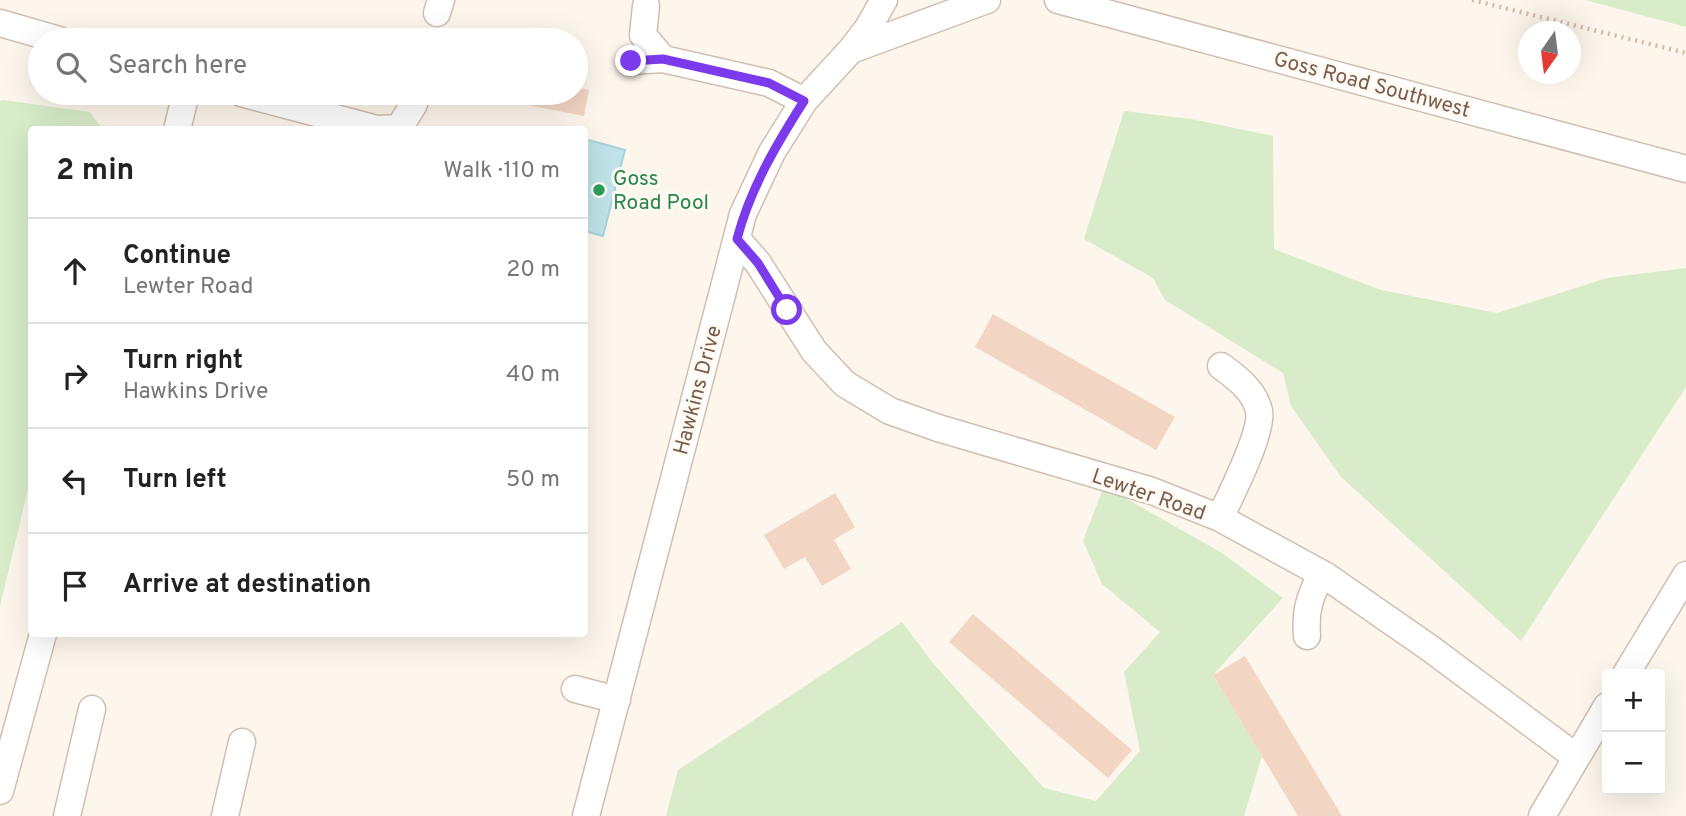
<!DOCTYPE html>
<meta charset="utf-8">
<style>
body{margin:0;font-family:Overpass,sans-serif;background:#f6f6f6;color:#222}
.controls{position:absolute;right:21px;bottom:21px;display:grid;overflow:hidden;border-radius:7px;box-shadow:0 7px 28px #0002}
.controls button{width:63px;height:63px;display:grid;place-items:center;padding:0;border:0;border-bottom:2px solid #e0e0e0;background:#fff;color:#222;font:35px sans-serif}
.compass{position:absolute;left:1518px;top:21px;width:63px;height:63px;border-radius:50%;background:#fff;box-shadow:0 7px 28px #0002;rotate:194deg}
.stop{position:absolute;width:21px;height:21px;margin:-16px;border:5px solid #7c3aed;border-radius:50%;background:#fff}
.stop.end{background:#7c3aed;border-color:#fff;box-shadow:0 2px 7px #0008}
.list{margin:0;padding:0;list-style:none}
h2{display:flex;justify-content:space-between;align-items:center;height:91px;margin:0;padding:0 28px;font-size:30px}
h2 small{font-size:23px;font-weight:400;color:#767676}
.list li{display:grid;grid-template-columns:46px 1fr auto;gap:21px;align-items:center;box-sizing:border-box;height:105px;padding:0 28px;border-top:2px solid #e0e0e0}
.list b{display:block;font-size:26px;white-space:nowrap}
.list p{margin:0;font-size:23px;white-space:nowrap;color:#767676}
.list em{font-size:23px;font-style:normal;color:#767676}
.icon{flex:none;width:38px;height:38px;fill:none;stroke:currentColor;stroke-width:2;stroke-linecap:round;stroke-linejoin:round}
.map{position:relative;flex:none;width:1686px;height:816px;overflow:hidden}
.search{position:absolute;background:#fff;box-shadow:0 7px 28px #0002;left:28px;top:28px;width:560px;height:77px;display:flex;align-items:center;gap:18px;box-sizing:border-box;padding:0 24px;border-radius:38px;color:#767676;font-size:26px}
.panel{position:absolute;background:#fff;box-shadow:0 7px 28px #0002;left:28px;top:126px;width:560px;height:511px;border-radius:7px}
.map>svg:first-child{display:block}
.green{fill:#d8ecc9}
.water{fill:#bfe3e8;stroke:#a5d3da;stroke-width:2}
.building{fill:#f3d5c3}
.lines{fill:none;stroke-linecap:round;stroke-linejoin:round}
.minor-casing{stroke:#d1beb0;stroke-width:29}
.path{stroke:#d9b8a5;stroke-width:4.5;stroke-dasharray:2 5;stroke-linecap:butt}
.minor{stroke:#fff;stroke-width:26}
.route{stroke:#7c3aed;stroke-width:9}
.leisure-dot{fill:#2e9e5b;stroke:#fffaf3;stroke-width:2.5}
.labels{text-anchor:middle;stroke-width:6;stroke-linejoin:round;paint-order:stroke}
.street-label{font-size:21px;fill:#7a5c4d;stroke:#fffaf3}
.leisure-label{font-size:21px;fill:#27864d;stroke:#fffaf3;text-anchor:start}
</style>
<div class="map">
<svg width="1686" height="816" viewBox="0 0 1686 816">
<rect width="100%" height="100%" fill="#fdf6ec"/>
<!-- green -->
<path class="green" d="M1585 0H1686V27Z
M3 100 90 112 102 129 32 130 31 477 0 606V101Z
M1124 111 1191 119 1273 136 1274 249 1381 290 1497 313 1607 278 1686 268V387L1521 641 1341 477 1291 406 1283 373 1165 300 1153 278 1084 239Z
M1104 486 1222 553 1283 598 1213 675 1262 756 1244 816H666L678 770 902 622 932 662 1044 788 1096 801 1140 751 1124 672 1160 632 1102 584 1083 541Z"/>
<!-- water -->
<path class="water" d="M585 139 625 150 603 236 585 231Z"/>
<!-- building -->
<path class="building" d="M576 87 589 90 584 116 496 99 497 93H576Z
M993 314 1175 417 1156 450 975 347Z
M835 493 855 527 834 540 851 569 822 586 805 557 784 569 764 535Z
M973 614 1132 750 1108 778 949 642Z
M1245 656 1342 816H1298L1213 675Z"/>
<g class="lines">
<defs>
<path id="minor" d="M1058 0 1686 169
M646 6 643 35 663 59
M437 13 441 0
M0 23 59 40
M851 50 987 0
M631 61 663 59 769 83 804 101
M241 93 377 129 399 128 414 104
M177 130 186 93
M737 239 758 263 814 351 845 384 890 411 938 428 1152 491 1220 518 1326 576 1431 649 1576 757
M1220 518C1230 496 1263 433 1259 411 1255 391 1237 378 1221 366
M1307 636C1305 609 1310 597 1321 574
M1626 674 1686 575
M575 689 617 700
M0 791 43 634
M67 816 92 709
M225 816 242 742
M586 816 743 214 772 152 804 101 851 50 868 28 884 0
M1542 816 1607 706"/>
</defs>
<!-- minor casing -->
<use href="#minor" class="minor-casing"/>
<!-- path -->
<path class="path" d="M1472 0 1686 53"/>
<!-- minor -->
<use href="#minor" class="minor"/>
</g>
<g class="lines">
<!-- route -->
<path class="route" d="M631 61 663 59 769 83 804 101C776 145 750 189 737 239L758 263 787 310"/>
</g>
<!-- markers -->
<circle class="leisure-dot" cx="599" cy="190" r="7"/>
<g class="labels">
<!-- street labels -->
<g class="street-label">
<text transform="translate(1372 84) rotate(15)" y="7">Goss Road Southwest</text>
<text transform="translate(697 390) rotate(-75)" y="7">Hawkins Drive</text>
<text transform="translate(1149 494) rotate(19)" y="7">Lewter Road</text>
</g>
<!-- leisure labels -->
<g class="leisure-label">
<text x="613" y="185">Goss<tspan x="613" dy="24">Road Pool</tspan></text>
</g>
</g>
</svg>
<div class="controls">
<button>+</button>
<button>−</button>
</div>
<svg class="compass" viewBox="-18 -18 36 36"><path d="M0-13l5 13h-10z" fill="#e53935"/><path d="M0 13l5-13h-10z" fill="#767676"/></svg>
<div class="stop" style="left:787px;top:310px"></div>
<div class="stop end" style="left:631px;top:61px"></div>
<div class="search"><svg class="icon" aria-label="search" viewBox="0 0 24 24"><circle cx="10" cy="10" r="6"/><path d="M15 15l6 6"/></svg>Search here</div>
<section class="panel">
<h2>2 min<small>Walk · 110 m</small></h2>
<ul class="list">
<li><svg class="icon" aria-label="ahead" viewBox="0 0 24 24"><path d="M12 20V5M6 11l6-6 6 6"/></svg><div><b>Continue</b><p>Lewter Road</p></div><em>20 m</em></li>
<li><svg class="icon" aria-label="right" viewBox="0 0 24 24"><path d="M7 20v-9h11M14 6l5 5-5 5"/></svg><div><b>Turn right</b><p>Hawkins Drive</p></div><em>40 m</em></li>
<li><svg class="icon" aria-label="left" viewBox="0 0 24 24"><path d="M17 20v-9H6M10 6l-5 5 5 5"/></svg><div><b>Turn left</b></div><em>50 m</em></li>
<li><svg class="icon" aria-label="arrive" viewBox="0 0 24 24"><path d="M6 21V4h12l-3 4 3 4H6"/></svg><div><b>Arrive at destination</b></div></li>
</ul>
</section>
</div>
